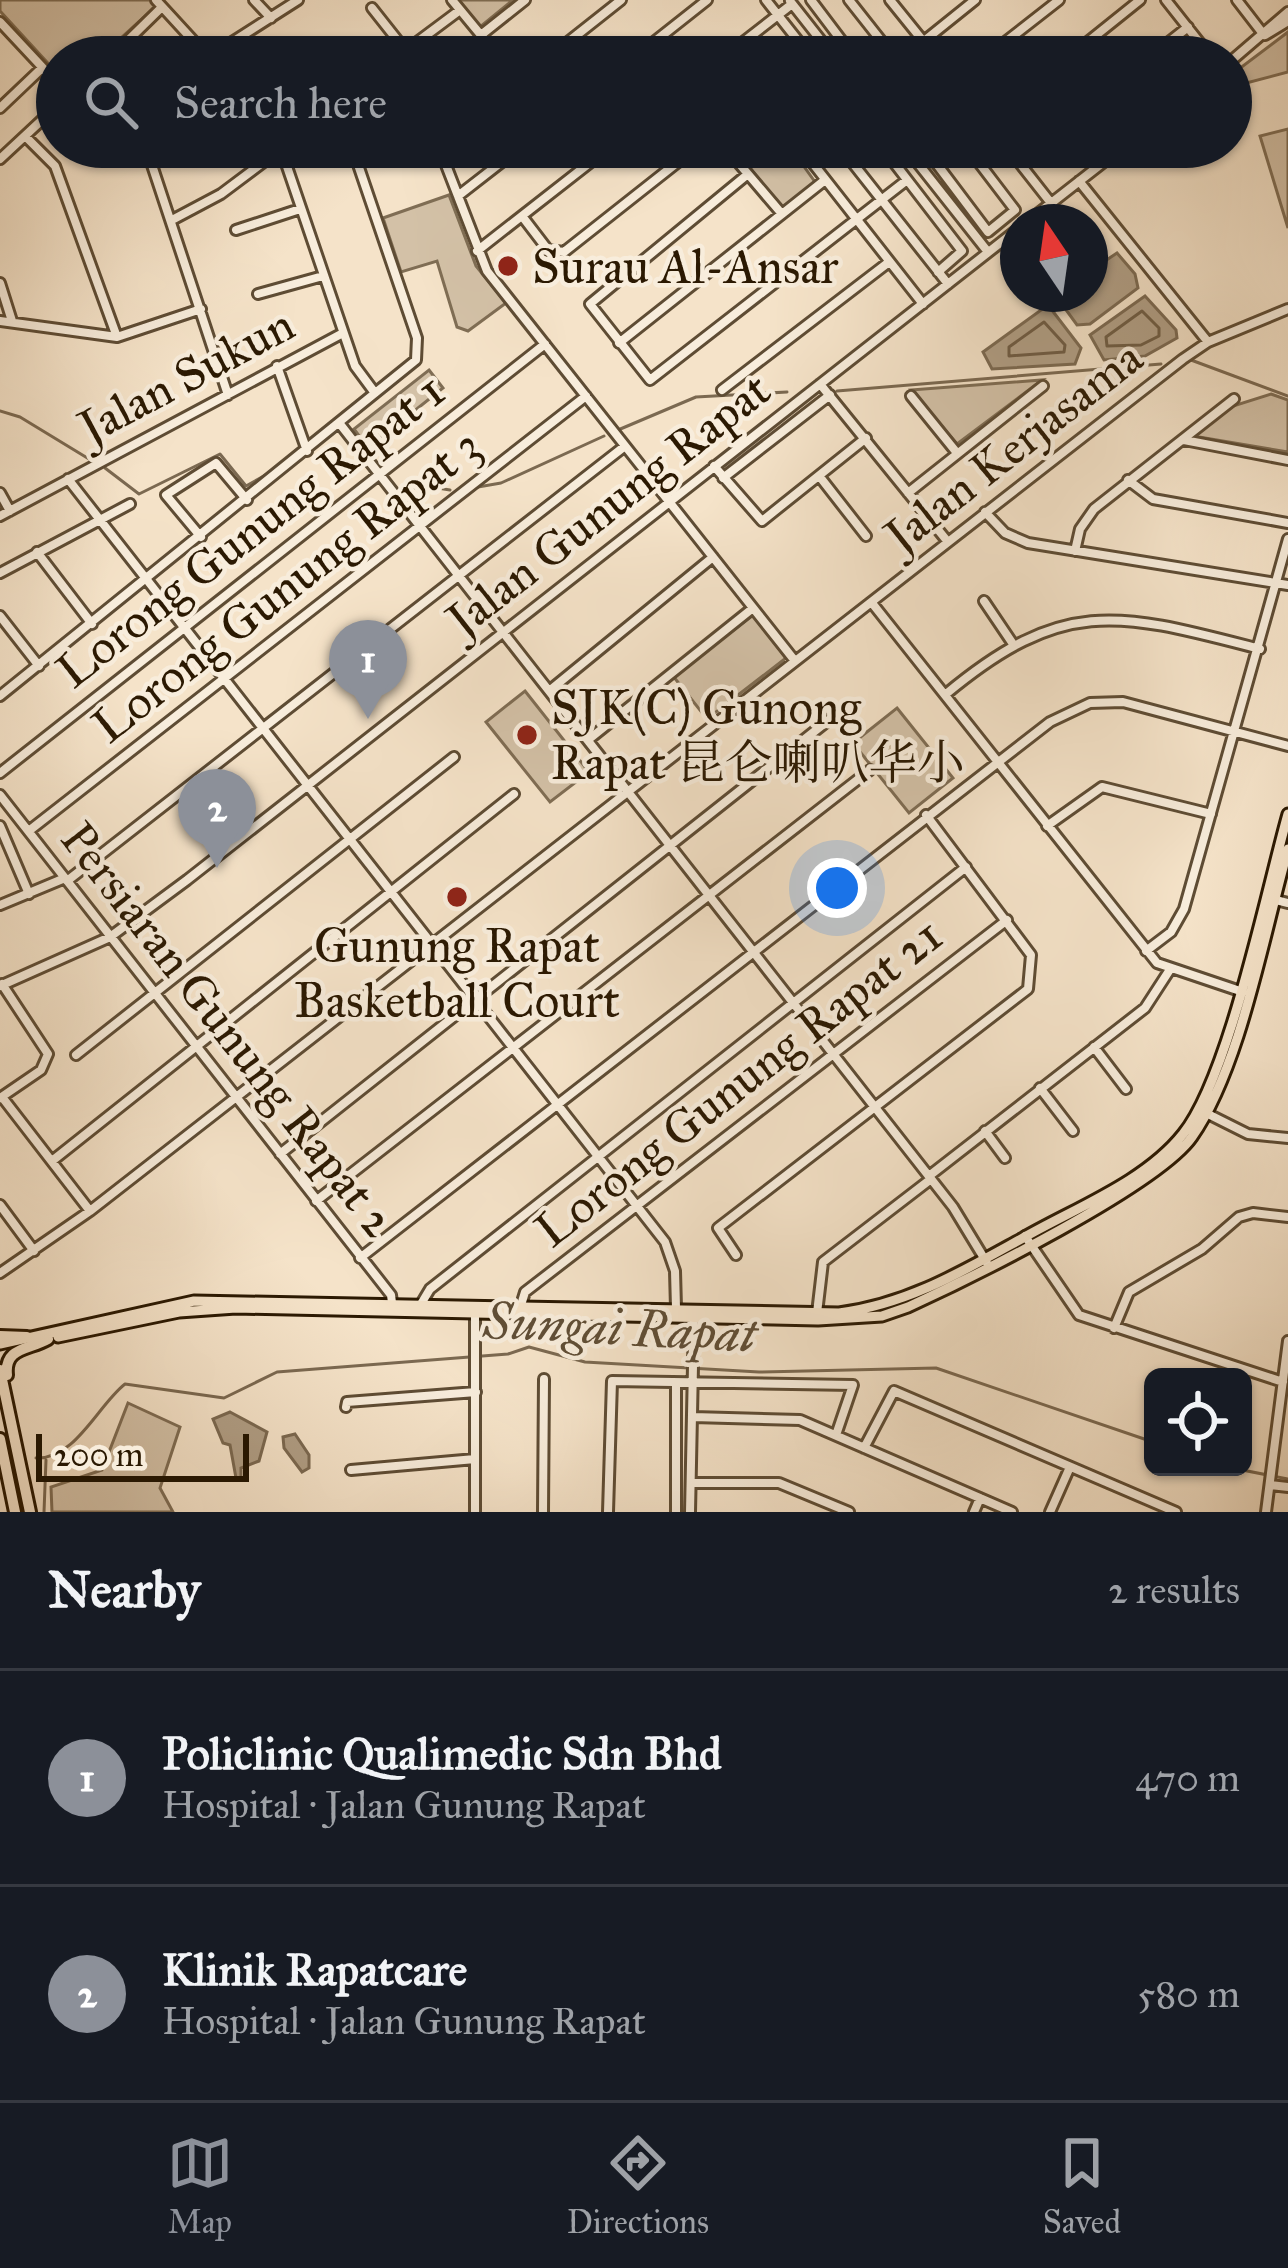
<!DOCTYPE html>
<meta charset="utf-8">
<style>
body{margin:0;font-family:"IM FELL Great Primer","Noto Serif SC",serif;background:#242831;color:#f1f3f6}
.controls{position:absolute;right:36px;bottom:36px;display:grid;overflow:hidden;border-radius:18px;box-shadow:0 3px 9px #0004}
.controls button{width:108px;height:108px;display:grid;place-items:center;padding:0;border:0;border-bottom:3px solid #363941;background:#171b24;color:#f1f3f6;font:60px sans-serif}
.compass{position:absolute;left:1000px;top:204px;width:108px;height:108px;border-radius:50%;background:#171b24;box-shadow:0 3px 9px #0004;rotate:347deg}
.scale{position:absolute;left:36px;bottom:30px;width:213px;box-sizing:border-box;padding-left:12px;border:6px solid #2b1902;border-top:0;font-size:33px;line-height:42px;white-space:nowrap;color:#2b1902;-webkit-text-stroke:9px #f8eddc;paint-order:stroke}
.you{position:absolute;left:837px;top:888px;width:42px;height:42px;margin:-30px;border:9px solid #fff;border-radius:50%;background:#1a73e8;box-shadow:0 0 0 18px #1a73e833}
.badge{display:grid;place-items:center;width:78px;height:78px;border-radius:50%;background:#8c9099;color:#fff;font-size:39px;font-weight:700}
.pin{position:absolute;translate:-50% -99px;filter:drop-shadow(0 3px 6px #0008)}
.pin::after{content:'';position:absolute;top:63px;width:42px;height:36px;background:inherit;clip-path:polygon(0 0,100% 0,50% 100%)}
.list{margin:0;padding:0;list-style:none}
h2{display:flex;justify-content:space-between;align-items:center;height:156px;margin:0;padding:0 48px;font-size:51px}
h2 small{font-size:39px;font-weight:400;color:#9ea1a6}
.list li{display:grid;grid-template-columns:78px 1fr auto;gap:36px;align-items:center;box-sizing:border-box;height:216px;padding:0 48px;border-top:3px solid #363941}
.list b{display:block;font-size:45px;white-space:nowrap}
.list p{margin:0;font-size:39px;white-space:nowrap;color:#9ea1a6}
.list em{font-size:39px;font-style:normal;color:#9ea1a6}
.icon{flex:none;width:66px;height:66px;fill:none;stroke:currentColor;stroke-width:2;stroke-linecap:round;stroke-linejoin:round}
.map{position:relative;flex:none;width:1288px;height:1512px;overflow:hidden}
.search{position:absolute;background:#171b24;box-shadow:0 3px 9px #0004;left:36px;right:36px;top:36px;height:132px;display:flex;align-items:center;gap:30px;box-sizing:border-box;padding:0 42px;border-radius:66px;color:#9ea1a6;font-size:45px}
.sheet{height:588px;background:#171b24}
nav{display:flex;justify-content:space-around;align-items:center;box-sizing:border-box;height:168px;border-top:3px solid #363941;background:#171b24;font-size:33px;color:#9ea1a6}
nav a{display:grid;justify-items:center;gap:6px}
nav .on{color:#8c9099}
.map>svg:first-child{display:block}
.green{fill:#d3c1a7;stroke:#7f6d54;stroke-width:3}
.water{fill:#b09e85;stroke:#7b6951;stroke-width:3}
.lines{fill:none;stroke-linecap:round;stroke-linejoin:round}
.shore{stroke:#6e5c44;stroke-width:3}
.stream{stroke:#7b6951;stroke-width:3}
.minor-casing{stroke:#5e4c34;stroke-width:14}
.major-casing{stroke:#2b1902;stroke-width:15}
.highway-casing{stroke:#2b1902;stroke-width:16}
.minor{stroke:#f8eddc;stroke-width:8}
.major{stroke:#f5e3c9;stroke-width:9}
.highway{stroke:#f5e3c9;stroke-width:10}
.poi-dot{fill:#8f2418;stroke:#f8eddc;stroke-width:4.5}
.labels{text-anchor:middle;stroke-width:9;stroke-linejoin:round;paint-order:stroke}
.poi-label{font-size:48px;fill:#2b1902;stroke:#f8eddc;text-anchor:start}
.street-label{font-size:48px;fill:#2b1902;stroke:#f8eddc}
.water-label{font-size:51px;font-style:italic;fill:#604e36;stroke:#f8eddc}
</style>
<div class="map">
<svg width="1288" height="1512" viewBox="0 0 1288 1512">
<rect width="100%" height="100%" fill="#f5e3c9"/>
<filter id="stains"><feTurbulence type="fractalNoise" baseFrequency=".00167" numOctaves="4"/><feColorMatrix values="0 0 0 0 .2 0 0 0 0 .09 0 0 0 0 .02 0 0 0 .5 -.17"/></filter>
<radialGradient id="worn" r=".72"><stop offset=".6" stop-color="#630" stop-opacity="0"/><stop offset="1" stop-color="#630" stop-opacity=".3"/></radialGradient>
<!-- green -->
<path class="green" d="M0 0H150L156 6 100 57H57V73L0 11Z
M458 0H513L480 27Z
M1288 32V72L1231 87V75Z
M1288 129V228L1260 136Z
M734 147H790L815 182 781 209Z
M449 195 476 266 506 303 468 331 457 327 437 261 401 272 383 218Z
M429 370 443 388 368 448 354 429Z
M1042 380 957 444 911 390Z
M1271 394 1288 400V452L1193 436 1233 406Z
M753 615 786 658 707 719 673 676Z
M525 691 589 772 550 802 486 722Z
M897 708 953 778 909 813 853 743Z
M128 1403 180 1427 160 1488 173 1512H52L51 1487 102 1470Z"/>
<!-- water -->
<path class="water" d="M1117 253 1135 274 1138 288 1090 324 1077 325 1056 296 1090 294V271Z
M1145 296 1176 330 1177 338 1145 356 1104 360 1090 335Z
M1048 305 1081 348 1075 364 992 369 983 352Z
M230 1412 267 1432 259 1461 241 1468V1478H236L230 1445 223 1443 213 1419Z
M295 1434 309 1455V1468L302 1472 284 1448 283 1437Z"/>
<g class="lines">
<!-- shore -->
<path class="shore" d="M1142 311 1159 328V336L1141 345 1107 346 1106 337Z
M1044 322 1065 345 1064 352 1009 356V347Z"/>
<!-- stream -->
<path class="stream" d="M1191 360 1288 396
M837 391 1161 364
M0 411 20 417 89 459
M618 430 696 397 787 392
M105 468 139 494 220 454 246 486 271 472
M478 487 501 483 604 436
M401 491 425 486 450 490
M36 1458C75 1460 98 1405 125 1384L224 1398 277 1372 508 1354 529 1347 585 1362 759 1372 936 1368 1153 1442
M1227 1467 1288 1479
M44 1512 46 1460"/>
<defs>
<path id="minor" d="M156 0 200 48 215 53 298 0
M254 0 271 18
M452 0 499 57
M766 0 811 57
M811 0 854 57
M849 0 894 57
M890 0 936 57
M1166 0 1211 57
M1237 0 1264 35
M790 1 834 57
M372 8 406 51
M0 22 57 83
M481 35 525 0
M1265 35 1288 21
M752 37 768 57
M420 40 432 57
M924 41 975 0
M323 46 332 57
M111 57 162 7
M397 57 460 10
M549 57 621 0
M635 57 707 0
M724 57 792 4
M986 57 1059 0
M1069 57 1140 0
M1150 57 1188 27
M1231 61 1288 12
M0 108 42 68
M25 136 55 166 117 337
M146 147 228 395
M439 147 487 271 795 661
M725 147 782 214
M800 147 923 304
M840 147 948 284
M882 147 962 251 938 272
M905 147 988 252
M924 147 988 232 1015 210 967 147
M1007 147 1051 203
M281 149 355 366 375 393
M931 157 944 147
M0 159 57 106
M1017 160 1034 147
M748 174 590 304 650 380 907 180
M1079 181 1208 342
M458 196 521 147
M522 216 548 250 564 252 697 147
M172 220 221 194 281 149
M1027 222 1123 147
M236 230 300 209
M477 251 610 147
M0 283 12 321
M258 294 323 276
M0 321 117 337 201 309
M619 343 825 180
M277 366 307 451
M820 384 948 542
M722 390 889 262
M911 396 957 453
M340 424 953 1207 987 1263
M1184 440 1288 460
M714 466 762 521 866 438
M820 477 866 536
M723 478 830 395
M68 479 665 1242 675 1271 676 1308
M1128 480 1153 499 1288 523
M0 493 10 511
M908 493 1043 386
M985 512 1005 533 1028 543 1288 585
M0 516 343 333
M201 537 166 495 216 463 247 500
M1075 551 1080 529 1094 509 1234 399
M37 552 92 624
M0 573 130 504
M984 601 1013 644
M872 603 1157 963 1243 992
M0 616 39 666
M549 691 713 557
M946 694C1065 595 1120 613 1260 649
M0 696 416 360 417 338 352 147
M588 740 753 608
M0 773 545 344
M0 795 391 1295 393 1310
M0 826 29 894
M1047 826 1102 787 1211 814
M30 830 586 396
M67 881 625 446
M1272 899 1288 903
M0 905 65 878
M1146 951 1171 932 1184 909 1288 539
M0 986 110 937 187 880 1018 229
M1094 1047 1126 1089
M76 1055 454 757
M1040 1088 1073 1131
M2 1097 90 1211
M0 1098 41 1070 48 1054 2 984
M1206 1113 1248 1134 1288 1138
M985 1131 1005 1158
M280 1154 844 708
M52 1161 514 794
M929 1176 1145 1008 1169 971
M316 1201 870 770
M0 1205 34 1251
M1025 1236 1079 1315 1283 1382
M736 1255 718 1228 1028 989 1031 955 926 815
M360 1258 1050 722 1090 703 1123 702 1288 746
M0 1273 90 1211 1183 359 1208 342 1288 309
M421 1304 430 1289 966 867
M521 1305 525 1292 1007 920
M475 1310V1512
M817 1313 823 1262 931 1179
M1114 1328 1129 1292 1202 1249 1239 1217 1253 1213 1288 1217
M346 1407 347 1402 476 1392
M693 1417 800 1420 1012 1512
M864 1448 894 1391 1176 1512
M351 1470 475 1459
M692 1483H779L849 1512
M1270 1485 1288 1487
M543 1512 544 1379
M608 1512 612 1381 853 1385 836 1435
M676 1512V1383
M690 1512 694 1317
M974 1512 980 1498
M1050 1512 1070 1467
M1266 1512 1288 1341"/>
<path id="major" d="M58 1337 179 1312 236 1308 818 1320 882 1316 908 1307C969 1279 1158 1186 1192 1137 1241 1067 1264 933 1288 849
M0 1344 194 1301 839 1313C908 1304 963 1271 1023 1238 1075 1208 1145 1182 1183 1134 1229 1077 1266 892 1288 814"/>
<path id="highway" d="M0 1336 27 1337
M0 1370 30 1512
M7 1375C4 1347 29 1350 48 1339
M0 1439 15 1512"/>
</defs>
<!-- minor casing -->
<use href="#minor" class="minor-casing"/>
<!-- major casing -->
<use href="#major" class="major-casing"/>
<!-- highway casing -->
<use href="#highway" class="highway-casing"/>
<!-- minor -->
<use href="#minor" class="minor"/>
<!-- major -->
<use href="#major" class="major"/>
<!-- highway -->
<use href="#highway" class="highway"/>
</g>
<!-- markers -->
<g class="poi-dot">
<circle cx="508" cy="266" r="12"/>
<circle cx="527" cy="735" r="12"/>
<circle cx="457" cy="897" r="12"/>
</g>
<g class="labels">
<!-- poi labels -->
<g class="poi-label">
<text x="532" y="283">Surau Al-Ansar</text>
<text x="551" y="724">SJK(C) Gunong<tspan x="551" dy="55">Rapat 昆仑喇叭华小</tspan></text>
<text x="457" y="962" text-anchor="middle">Gunung Rapat<tspan x="457" dy="55">Basketball Court</tspan></text>
</g>
<!-- street labels -->
<g class="street-label">
<text transform="translate(186 375) rotate(-28)" y="17">Jalan Sukun</text>
<text transform="translate(1013 446) rotate(-38)" y="17">Jalan Kerjasama</text>
<text transform="translate(608 504) rotate(-38)" y="17">Jalan Gunung Rapat</text>
<text transform="translate(250 530) rotate(-38)" y="17">Lorong Gunung Rapat 1</text>
<text transform="translate(286 585) rotate(-38)" y="17">Lorong Gunung Rapat 3</text>
<text transform="translate(229 1029) rotate(52)" y="17">Persiaran Gunung Rapat 2</text>
<text transform="translate(738 1082) rotate(-38)" y="17">Lorong Gunung Rapat 21</text>
</g>
<!-- water labels -->
<g class="water-label">
<text transform="translate(620 1327) rotate(3)" y="18">Sungai Rapat</text>
</g>
</g>
<rect width="100%" height="100%" filter="url(#stains)"/>
<rect width="100%" height="100%" fill="url(#worn)"/>
</svg>
<div class="controls">
<button><svg class="icon" aria-label="locate" viewBox="0 0 24 24"><circle cx="12" cy="12" r="6"/><path d="M12 2v4M12 18v4M2 12h4M18 12h4"/></svg></button>
</div>
<svg class="compass" viewBox="-18 -18 36 36"><path d="M0-13l5 13h-10z" fill="#e53935"/><path d="M0 13l5-13h-10z" fill="#9ea1a6"/></svg>
<div class="scale">200 m</div>
<div class="you"></div>
<div class="pin badge" style="left:368px;top:719px">1</div>
<div class="pin badge" style="left:217px;top:868px">2</div>
<div class="search"><svg class="icon" aria-label="search" viewBox="0 0 24 24"><circle cx="10" cy="10" r="6"/><path d="M15 15l6 6"/></svg>Search here</div>
</div>
<section class="sheet">
<h2>Nearby<small>2 results</small></h2>
<ul class="list">
<li><span class="badge">1</span><div><b>Policlinic Qualimedic Sdn Bhd</b><p>Hospital · Jalan Gunung Rapat</p></div><em>470 m</em></li>
<li><span class="badge">2</span><div><b>Klinik Rapatcare</b><p>Hospital · Jalan Gunung Rapat</p></div><em>580 m</em></li>
</ul>
</section>
<nav>
<a class="on"><svg class="icon" aria-label="map" viewBox="0 0 24 24"><path d="M3 6l6-2 6 2 6-2v14l-6 2-6-2-6 2zM9 4v14M15 6v14"/></svg>Map</a>
<a><svg class="icon" aria-label="directions" viewBox="0 0 24 24"><path d="M12 3l9 9-9 9-9-9zM9 14v-3h6M13 9l2 2-2 2"/></svg>Directions</a>
<a><svg class="icon" aria-label="saved" viewBox="0 0 24 24"><path d="M7 4h10v16l-5-4-5 4z"/></svg>Saved</a>
</nav>
